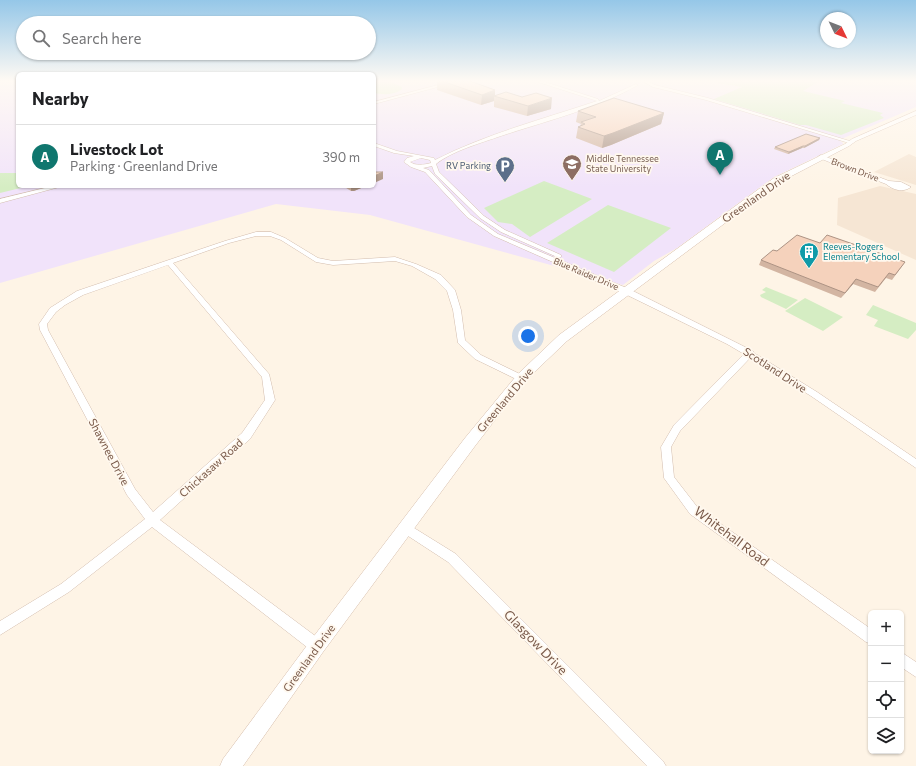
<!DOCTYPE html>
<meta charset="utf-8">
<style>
body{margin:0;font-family:Commissioner,sans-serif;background:#f2f2f2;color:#202124}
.controls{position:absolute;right:12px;bottom:12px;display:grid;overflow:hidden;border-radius:6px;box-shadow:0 1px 3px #0004}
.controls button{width:36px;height:36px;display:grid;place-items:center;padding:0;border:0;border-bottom:1px solid #e0e0e0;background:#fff;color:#202124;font:20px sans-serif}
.compass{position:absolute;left:820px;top:12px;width:36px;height:36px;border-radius:50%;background:#fff;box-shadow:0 1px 3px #0004;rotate:133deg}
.you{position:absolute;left:528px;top:336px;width:14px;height:14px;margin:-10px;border:3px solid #fff;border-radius:50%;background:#1a73e8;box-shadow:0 0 0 6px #1a73e833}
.badge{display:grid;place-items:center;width:26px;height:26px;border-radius:50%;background:#0f766e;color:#fff;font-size:13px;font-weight:700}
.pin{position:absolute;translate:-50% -33px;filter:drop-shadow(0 1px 2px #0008)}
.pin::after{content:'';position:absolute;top:21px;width:14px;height:12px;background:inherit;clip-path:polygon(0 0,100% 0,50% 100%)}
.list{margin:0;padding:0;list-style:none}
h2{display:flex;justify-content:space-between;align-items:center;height:52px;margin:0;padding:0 16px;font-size:17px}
h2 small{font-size:13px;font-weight:400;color:#757577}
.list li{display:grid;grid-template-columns:26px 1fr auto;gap:12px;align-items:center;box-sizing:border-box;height:64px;padding:0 16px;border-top:1px solid #e0e0e0}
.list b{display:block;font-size:15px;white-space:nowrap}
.list p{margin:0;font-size:13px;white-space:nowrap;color:#757577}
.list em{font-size:13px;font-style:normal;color:#757577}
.icon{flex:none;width:22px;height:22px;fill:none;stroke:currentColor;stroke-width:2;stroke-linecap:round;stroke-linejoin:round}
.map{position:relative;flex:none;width:916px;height:766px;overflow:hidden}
.search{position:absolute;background:#fff;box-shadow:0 1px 3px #0004;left:16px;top:16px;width:360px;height:44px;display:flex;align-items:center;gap:10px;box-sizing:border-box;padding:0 14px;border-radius:22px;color:#757577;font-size:15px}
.panel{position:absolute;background:#fff;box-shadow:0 1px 3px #0004;left:16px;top:72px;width:360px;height:116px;border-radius:6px}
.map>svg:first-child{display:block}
.residential{fill:#f6e6d4}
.education{fill:#f1e3fa}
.green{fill:#d5edc3}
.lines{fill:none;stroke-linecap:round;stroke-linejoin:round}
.street-casing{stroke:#d3bdae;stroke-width:1}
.secondary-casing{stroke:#d6bdab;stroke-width:1}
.street{fill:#fff;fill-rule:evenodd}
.secondary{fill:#fff;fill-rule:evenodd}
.wall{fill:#d3b5a2}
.shaded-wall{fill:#ac9384}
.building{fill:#f5d2bc;stroke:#ac9384}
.labels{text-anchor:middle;stroke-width:3.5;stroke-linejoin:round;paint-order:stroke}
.far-education-label{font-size:9px;fill:#785e54;stroke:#fff8ee;text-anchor:start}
.far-service-label{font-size:9px;fill:#4e5e75;stroke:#fff8ee;text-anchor:end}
.far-street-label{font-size:9px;fill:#795949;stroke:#fff8ee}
.far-culture-label{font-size:9px;fill:#0d838f;stroke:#fff8ee;text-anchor:start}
.street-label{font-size:11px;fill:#795949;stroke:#fff8ee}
.near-street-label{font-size:13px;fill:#795949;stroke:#fff8ee}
</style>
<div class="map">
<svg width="916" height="766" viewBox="0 0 916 766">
<rect width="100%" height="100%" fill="#fef4e6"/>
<!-- residential -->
<path class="residential" d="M909 154 916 157V185L874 172Z
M880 186 916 194V260L837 225 838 198Z"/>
<!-- education -->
<path class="education" d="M0 81H18V186H374V81H916V107L839 140 843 143V144L774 177 677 248 654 261 623 285 370 215 276 204 0 283Z"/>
<!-- green -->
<path class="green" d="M718 81H819L803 91 845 101 841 103 883 113 880 115 884 118 841 135 806 125H800L714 99 742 87 719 83Z
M384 82 393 83 402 87V89C395 95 383 95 374 93V83Z
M0 173H18V186H29L0 193Z
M544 181 592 199 530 237 512 224 498 222 484 208Z
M608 205 671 228 614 272 547 243Z
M766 287 798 300 786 309 784 308 761 297 760 295 766 292 762 290Z
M805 298 843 317 823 331 785 311Z
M873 305 916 323V330L908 339 874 326 878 320 866 315Z"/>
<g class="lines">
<defs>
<path id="street" d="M453 81H460L374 104V102Z
M535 81H542L598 99 599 101 636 84 638 85C596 109 546 121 501 136 481 143 452 151 436 164L439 172 484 216 505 230 561 255V257H557L501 232 480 218 435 174 432 166 423 168 429 170 471 215 498 234 629 289 753 351 754 353 817 392 916 459V468L811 396 750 358 680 431 671 447 674 477 698 508 871 629V644L866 642 690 514 664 478 661 447 674 425 744 354 727 344 623 293 494 236 467 217 425 172 411 167 404 162 407 158 414 156 394 153 374 146V143L397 151 434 158 435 160C486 134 543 119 597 101ZM421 158 430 160 431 163C423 165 416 166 410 162Z
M642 81H647L655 85 708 98 853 142 849 143 706 100 653 87Z
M821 155 889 181 901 182 911 187C903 193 893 190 886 184L819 158 818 157Z
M53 186H63L0 203V199Z
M271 232 285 238 318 258 333 261 395 257 416 264 441 275 455 290 461 310 465 340 481 355 524 376 525 378 524 380H518L475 359 458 343 453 310 447 291 435 279 412 266 395 261 333 265 316 262 281 240 270 236H256L229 243 173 263 269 374 275 400 250 439 160 520 322 641 324 646 322 651 317 653 312 651 152 527 69 592 0 635V621L61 584 145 519 127 495 40 330 39 324 50 308 77 291 225 241 256 232ZM168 265 262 377 265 400 242 433 153 512 135 489 48 330 47 324 56 312 65 305 83 295Z
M406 523 456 554 663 761 666 766H647L448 562 402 532 400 528 402 524Z
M901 652 916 662V677L901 667Z"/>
<path id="secondary" d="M916 111V115L856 141 849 146 780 182 567 341 525 381 475 446 323 652 243 766H220L223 759 311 640 465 438 517 375 559 335 774 178 845 144 852 139Z"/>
</defs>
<!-- street casing -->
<use href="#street" class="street-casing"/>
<!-- secondary casing -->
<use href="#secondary" class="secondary-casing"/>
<!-- street -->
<use href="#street" class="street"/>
<!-- secondary -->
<use href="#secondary" class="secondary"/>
</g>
<!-- wall -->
<path class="wall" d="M437 81H470L495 96 551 109 527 116 494 107V101L481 105 437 90Z
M578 111 664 113 661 124 611 145 602 148 576 138 578 127 580 126 581 124 576 122Z
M820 138 819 140 804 148H802L788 154 774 149 775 147Z
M254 186H279L278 187H254Z
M343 186H366L354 191H351Z
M820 243 905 262 892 280 886 278 875 292 853 284 841 298 759 265 761 260 777 251Z"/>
<!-- shaded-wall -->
<path class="shaded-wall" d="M495 90V96H494V101L481 105 482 95Z
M552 98 551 109 527 116 528 106Z
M664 113 661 124 611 145 602 148 604 136Z
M820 138 819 140 804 148 805 146Z
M803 146 802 148 788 154 789 152Z
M383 172V179L374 183V176Z
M351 186H366L354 191H351Z
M856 279 853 284 841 298 845 293Z"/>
<!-- building -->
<path class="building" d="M442 81H470L495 90 482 95Z
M506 92 522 97 536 93 552 98 528 106 494 96Z
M614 98 664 113 613 133 604 136 578 127 585 124 581 122 596 117 578 111Z
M806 134 820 138 805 146H803L789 152 775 147Z
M374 172H383L374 176Z
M797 235 820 243 827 235 905 262 895 275 889 273 878 287 856 279 845 293 761 260 773 250 777 251Z"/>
<!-- sky -->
<linearGradient id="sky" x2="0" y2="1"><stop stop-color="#95c7e8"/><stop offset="0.43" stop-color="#fffaf4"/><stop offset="1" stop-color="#fffaf4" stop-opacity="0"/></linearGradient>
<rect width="916" height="188" fill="url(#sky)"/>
<!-- icons -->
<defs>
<symbol id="university-pin" viewBox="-11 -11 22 30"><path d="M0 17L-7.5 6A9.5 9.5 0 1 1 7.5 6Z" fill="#8d6e63" stroke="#fff8ee"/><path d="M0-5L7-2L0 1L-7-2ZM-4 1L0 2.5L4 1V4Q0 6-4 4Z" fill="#fff"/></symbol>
<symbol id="parking-pin" viewBox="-11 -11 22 30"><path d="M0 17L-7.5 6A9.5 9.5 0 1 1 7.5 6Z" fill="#5c6f8a" stroke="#fff8ee"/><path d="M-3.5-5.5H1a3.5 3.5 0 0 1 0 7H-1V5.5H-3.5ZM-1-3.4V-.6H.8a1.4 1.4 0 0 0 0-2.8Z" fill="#fff"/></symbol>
<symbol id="building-pin" viewBox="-11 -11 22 30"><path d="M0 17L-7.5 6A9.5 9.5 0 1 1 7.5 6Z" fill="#0f9aa8" stroke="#fff8ee"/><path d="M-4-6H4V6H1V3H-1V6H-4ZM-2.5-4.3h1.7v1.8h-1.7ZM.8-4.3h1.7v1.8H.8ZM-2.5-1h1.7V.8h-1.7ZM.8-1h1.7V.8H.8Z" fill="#fff"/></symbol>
</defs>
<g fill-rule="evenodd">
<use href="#university-pin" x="561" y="153" width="22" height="30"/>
<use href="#parking-pin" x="494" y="155" width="22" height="30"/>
<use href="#building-pin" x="798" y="241" width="22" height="30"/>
</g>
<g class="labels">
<!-- far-education labels -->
<g class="far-education-label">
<text x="586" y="162">Middle Tennessee<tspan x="586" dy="10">State University</tspan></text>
</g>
<!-- far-service labels -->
<g class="far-service-label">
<text x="491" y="169">RV Parking</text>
</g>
<!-- far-street labels -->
<g class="far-street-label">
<text transform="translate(855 170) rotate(21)" y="3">Brown Drive</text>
<text transform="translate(586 274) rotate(23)" y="3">Blue Raider Drive</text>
</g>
<!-- far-culture labels -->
<g class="far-culture-label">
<text x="823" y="250">Reeves-Rogers<tspan x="823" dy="10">Elementary School</tspan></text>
</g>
<!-- street labels -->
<g class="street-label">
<text transform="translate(756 197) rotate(-35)" y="4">Greenland Drive</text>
<text transform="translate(775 370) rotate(33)" y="4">Scotland Drive</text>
<text transform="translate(505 400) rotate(-50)" y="4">Greenland Drive</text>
<text transform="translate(109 452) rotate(62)" y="4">Shawnee Drive</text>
<text transform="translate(211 468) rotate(-42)" y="4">Chickasaw Road</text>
<text transform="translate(309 658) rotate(-54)" y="4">Greenland Drive</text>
</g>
<!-- near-street labels -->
<g class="near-street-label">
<text transform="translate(732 536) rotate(37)" y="5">Whitehall Road</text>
<text transform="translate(536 642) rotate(46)" y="5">Glasgow Drive</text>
</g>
</g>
</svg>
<div class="controls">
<button>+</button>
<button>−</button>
<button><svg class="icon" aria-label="locate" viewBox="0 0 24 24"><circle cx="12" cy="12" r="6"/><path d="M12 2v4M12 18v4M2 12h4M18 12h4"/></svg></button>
<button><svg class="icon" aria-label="layers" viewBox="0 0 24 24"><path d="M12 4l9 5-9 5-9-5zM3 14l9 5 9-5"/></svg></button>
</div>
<svg class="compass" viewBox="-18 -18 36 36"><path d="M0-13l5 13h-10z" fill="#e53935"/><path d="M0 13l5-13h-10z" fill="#757577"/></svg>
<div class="you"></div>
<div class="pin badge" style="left:720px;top:175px">A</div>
<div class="search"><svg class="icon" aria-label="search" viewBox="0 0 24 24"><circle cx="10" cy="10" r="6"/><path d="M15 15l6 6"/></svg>Search here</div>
<section class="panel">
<h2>Nearby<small></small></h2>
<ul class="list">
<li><span class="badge">A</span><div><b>Livestock Lot</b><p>Parking · Greenland Drive</p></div><em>390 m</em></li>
</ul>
</section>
</div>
